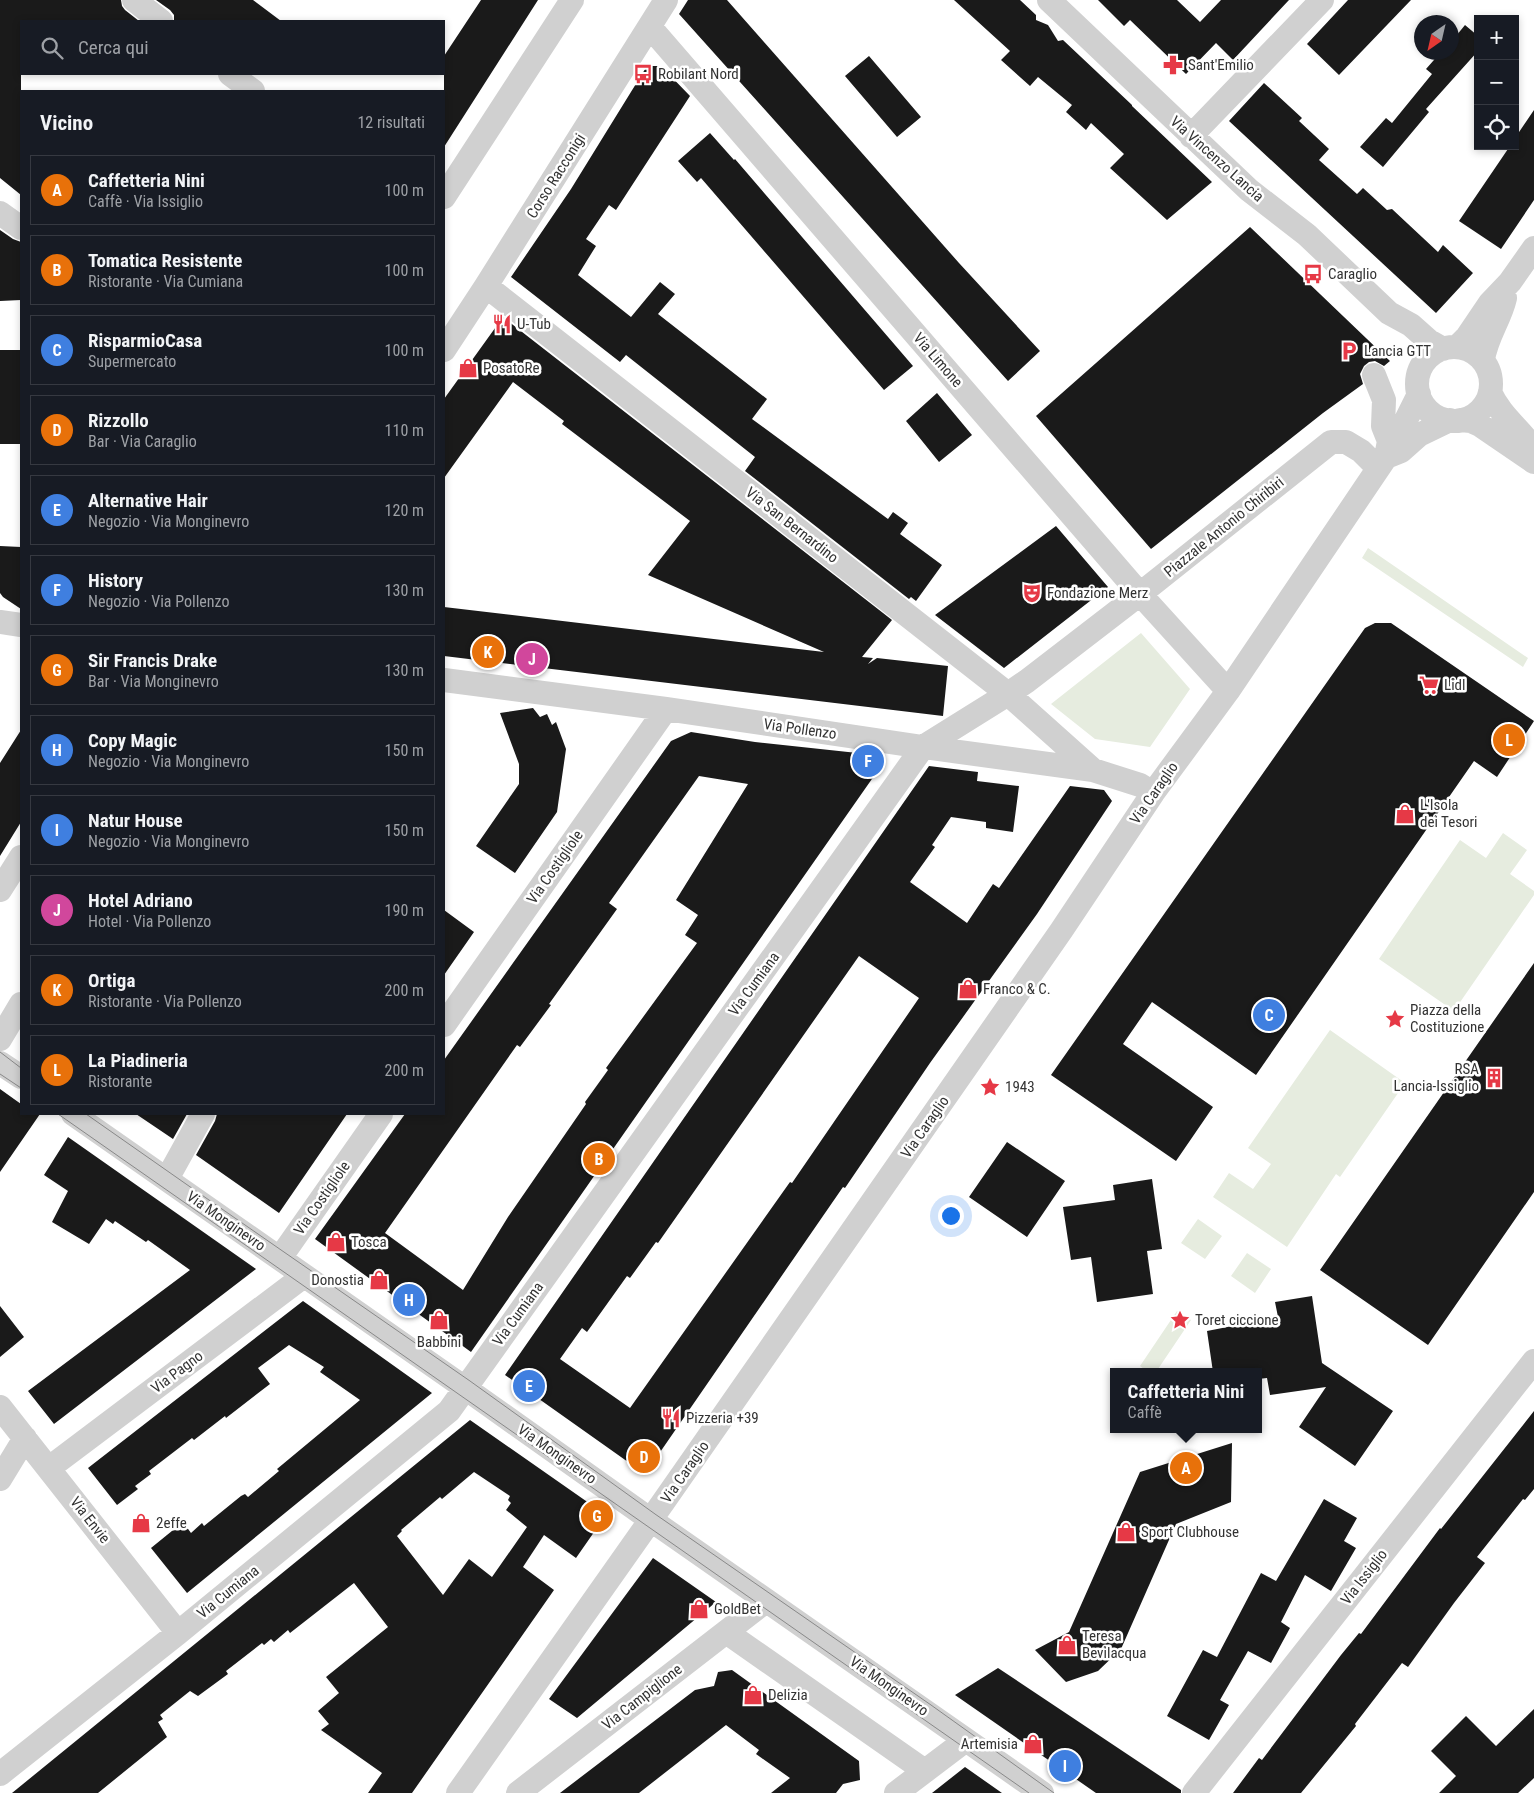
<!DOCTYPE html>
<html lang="it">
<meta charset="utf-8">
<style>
body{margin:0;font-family:"Roboto Condensed",sans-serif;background:#20242c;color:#f1f3f6}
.controls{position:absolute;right:15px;top:15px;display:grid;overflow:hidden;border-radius:0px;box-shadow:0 2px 8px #0003}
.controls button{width:45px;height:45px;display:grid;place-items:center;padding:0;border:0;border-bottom:1px solid #363941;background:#171b24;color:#f1f3f6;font:25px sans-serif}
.compass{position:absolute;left:1414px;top:15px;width:45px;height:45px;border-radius:50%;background:#171b24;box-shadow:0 2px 8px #0003;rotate:214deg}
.you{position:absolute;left:950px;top:1215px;width:18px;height:18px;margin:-12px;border:4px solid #fff;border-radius:50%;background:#1a73e8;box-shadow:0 0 0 8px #1a73e833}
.badge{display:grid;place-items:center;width:32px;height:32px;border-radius:50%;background:#e63946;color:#fff;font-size:16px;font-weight:700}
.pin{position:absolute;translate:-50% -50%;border:2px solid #fff;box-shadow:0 1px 5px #0006}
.popup{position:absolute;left:1110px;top:1368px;width:152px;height:65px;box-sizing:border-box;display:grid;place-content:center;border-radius:0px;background:#171b24;filter:drop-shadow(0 1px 4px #0005);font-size:16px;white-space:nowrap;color:#9ea1a6}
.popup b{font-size:19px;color:#f1f3f6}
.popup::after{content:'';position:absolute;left:50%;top:100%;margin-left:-10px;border:10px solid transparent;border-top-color:#171b24}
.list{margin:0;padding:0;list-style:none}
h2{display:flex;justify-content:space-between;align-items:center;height:65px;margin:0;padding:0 20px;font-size:21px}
h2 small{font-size:16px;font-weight:400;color:#9ea1a6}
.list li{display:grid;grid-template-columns:32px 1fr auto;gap:15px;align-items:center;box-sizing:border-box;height:70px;margin:0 10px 10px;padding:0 10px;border:1px solid #363941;border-radius:0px}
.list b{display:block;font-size:19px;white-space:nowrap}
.list p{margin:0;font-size:16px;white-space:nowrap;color:#9ea1a6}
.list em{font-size:16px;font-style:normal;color:#9ea1a6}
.icon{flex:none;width:28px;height:28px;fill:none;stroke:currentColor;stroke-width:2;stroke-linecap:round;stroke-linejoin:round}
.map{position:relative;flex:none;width:1534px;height:1793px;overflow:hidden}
.search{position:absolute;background:#171b24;box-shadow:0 2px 8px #0003;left:20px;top:20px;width:425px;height:55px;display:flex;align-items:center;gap:12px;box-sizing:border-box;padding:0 18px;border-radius:0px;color:#9ea1a6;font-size:19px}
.panel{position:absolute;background:#171b24;box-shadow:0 2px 8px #0003;left:20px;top:90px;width:425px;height:1025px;border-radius:0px}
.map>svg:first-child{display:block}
.green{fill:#e6ecdf}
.building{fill:#1a1a1a;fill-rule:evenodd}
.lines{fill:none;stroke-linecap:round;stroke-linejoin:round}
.minor{stroke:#d0d0d0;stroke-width:24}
.tram{stroke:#888;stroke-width:1}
.labels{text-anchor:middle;stroke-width:5;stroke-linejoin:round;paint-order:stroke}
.poi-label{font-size:15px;fill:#333;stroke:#fff;text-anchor:start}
.street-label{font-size:15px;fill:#333;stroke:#fff}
</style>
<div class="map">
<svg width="1534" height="1793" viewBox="0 0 1534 1793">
<rect width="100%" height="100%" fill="#fff"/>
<!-- green -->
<path class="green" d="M1368 548 1528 658 1523 667 1362 558Z
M1141 633 1190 689 1150 747 1095 739 1051 704Z
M1503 833 1527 850 1510 874 1534 891V895L1454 1011 1379 959 1460 840 1486 858Z
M1330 1030 1405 1083 1340 1177 1336 1174 1287 1247 1213 1197 1229 1173 1253 1189 1271 1164 1248 1148Z
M1198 1219 1222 1236 1205 1259 1181 1243Z
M1247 1253 1271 1269 1255 1293 1231 1276Z
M1177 1311 1191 1320 1156 1372H1148L1140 1366Z"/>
<!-- building -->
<path class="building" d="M0 0H121L122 6 125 10 139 21H21V195L0 178Z
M156 0H253L281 21H174V15L170 10Z
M481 0H538L444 147V56Z
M688 0H727L959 263 1040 351 1008 381 679 14Z
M954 0H1020L1036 15V20L1048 25 1058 41 1063 40 1132 105V106L1212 182 1167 220 1110 168 1124 154 1091 123 1086 130 1066 112 1072 105 1038 77 1030 86 1001 60 1010 51Z
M1098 0H1177L1200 22 1221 0H1289L1233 60 1216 43 1186 74 1130 20 1124 26Z
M1348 0H1411L1339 75 1307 44Z
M1465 25 1478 36V51L1426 109 1429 112 1383 167 1360 147 1386 118 1392 123 1432 74 1426 69 1441 52H1452V41Z
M869 56 921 117 897 137 845 76Z
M647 66H661L690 96 616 210 609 205 586 239 596 246 578 275 631 317 660 282 675 294 658 314 767 399 752 419 888 519 893 512 908 523 900 534 942 565 916 601 911 597 909 599 745 471 755 457 626 355 620 362 511 277 571 189Z
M1264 83 1302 118 1299 121 1329 149 1319 160 1357 194 1363 188 1387 210 1392 209 1438 252 1443 245 1473 273 1436 313 1229 121Z
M1534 110V200L1501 249 1459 221 1510 146H1515V138Z
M710 133 734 160 735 159 913 366 884 390 701 178 697 182 678 161Z
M1250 227 1390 361 1384 366 1375 361 1369 362 1364 366 1360 374 1363 384 1323 413 1151 549 1036 416Z
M0 230 13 239 21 242V300L0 301Z
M503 317 892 620 862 657 873 658 868 664 877 658 948 666 943 716 444 656V607L824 652 648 575 690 521 562 424 564 421 513 382 444 478V399Z
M0 350H21V444H0Z
M937 393 972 435 939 462 906 421Z
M1056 526 1108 587 1004 668 935 615Z
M0 546 21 547V609L3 597 0 593Z
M1375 623H1391L1534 721 1497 777 1474 761 1256 1075 1152 1002 1123 1044 1213 1107 1176 1161 1051 1075 1365 628Z
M533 708 540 717 547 714 552 725 556 722 566 749 557 812 515 873 476 846 519 784V764L500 713Z
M21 730V822L0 856V763Z
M691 732 755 742 876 755 881 766 471 1352 315 1239 405 1114H444V1060L671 741ZM699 776 748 784 676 900 698 915 685 935 697 943 606 1068 608 1070 585 1102 586 1104 508 1217 463 1290 385 1233 517 1045 520 1047 551 1005 549 1004 617 909 609 903Z
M929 766 978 772 977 781 1019 786 1013 832 986 828V822L951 817 932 845 935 847 910 882 967 923 993 884 999 888 1070 786 1104 790 1112 801 1037 914 930 1063 845 1188 843 1187 645 1474 505 1375ZM859 956 919 998 792 1183 790 1182 630 1408 560 1359 582 1328 587 1332 627 1276 630 1278 656 1242 658 1243Z
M444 910 474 932 444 975Z
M1534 963V1192L1428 1345 1320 1270Z
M0 1089 21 1104V1114H40L0 1172Z
M136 1114H187L173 1139Z
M217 1114H347L279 1213 196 1155 215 1121Z
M68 1137 256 1269 54 1424 28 1391 190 1270 148 1240 146 1242 115 1221 113 1224 106 1219 89 1244 52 1222 68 1191 44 1175Z
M1007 1142 1065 1181 1027 1237 969 1197Z
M1152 1179 1162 1249 1147 1251 1153 1294 1097 1302 1091 1257 1071 1260 1063 1207 1115 1200 1113 1185Z
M1312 1296 1322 1363 1393 1411 1355 1466 1299 1427 1326 1387 1270 1395 1267 1378 1258 1379V1372H1213L1207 1331 1278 1317 1275 1302Z
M303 1301 432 1393 187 1593 151 1548 183 1522 191 1533 202 1523 204 1526 241 1496 245 1494 248 1497 279 1471 277 1469 360 1400 320 1372 324 1367 289 1345 258 1368 270 1384 226 1418 225 1416 194 1440 192 1438 149 1471 151 1474 135 1486 138 1489 117 1505 88 1468Z
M0 1306 24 1337 0 1357Z
M1534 1411V1489L1525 1500 1523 1499 1477 1557 1485 1563 1454 1603 1408 1667 1402 1663 1355 1724 1356 1726 1301 1793H1233L1259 1758 1262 1760 1341 1655 1359 1633 1361 1634 1440 1528 1441 1529Z
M470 1420 606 1515 576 1558 544 1535 523 1567 554 1590 412 1793H368L382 1773 321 1730 329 1724 318 1711 339 1693 326 1677 388 1627 354 1583 290 1633 288 1630 274 1642 271 1639 264 1645 262 1643 226 1671 228 1674 198 1696 190 1691 160 1715 163 1719 158 1722 167 1737 98 1793H12ZM474 1472 510 1496 508 1500 511 1503 506 1510 527 1527 492 1577 469 1559 443 1595 397 1536 402 1531 401 1530 440 1497 442 1499Z
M1232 1443 1231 1502 1176 1524 1121 1649 1098 1671 1066 1682 1035 1650 1069 1632 1140 1472Z
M1324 1499 1357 1518 1344 1541 1356 1548 1331 1591 1305 1575 1281 1622 1290 1628 1271 1663 1248 1651 1220 1700 1229 1705 1209 1740 1167 1716 1203 1650 1217 1657 1261 1573 1276 1581Z
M653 1558 716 1602 577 1718 549 1699Z
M998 1668 1181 1790V1793H1096L955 1695Z
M732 1670 859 1761 860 1780 843 1784 836 1793H771L790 1778 756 1754 759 1750 726 1725 639 1793H560L695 1690 714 1686 718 1672Z
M1534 1709V1778L1518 1793H1439L1456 1776 1431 1751 1466 1716 1496 1746Z
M965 1767 1002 1793H932Z"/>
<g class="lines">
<!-- minor -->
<path class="minor" d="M134 0 161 21
M1049 0 1249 190 1307 235 1389 313 1411 325 1429 341 1443 349
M650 27 1140 594 1228 691
M230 74 253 91
M1191 136 1322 0
M444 197 572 0
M0 213 21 228
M486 286 1008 694 1093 770
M1457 347 1467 337 1490 303 1510 282 1534 248
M1417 384a37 37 0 1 1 74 0a37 37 0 1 1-74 0Z
M444 350 486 286 666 0
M1483 360C1486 337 1500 320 1505 298
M1374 375 1384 400 1383 426 1389 441
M1490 392C1500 415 1520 429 1534 449
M1460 420 1471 421 1480 425 1534 462
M1386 457 1401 451 1419 435 1450 420
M0 622 21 625
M444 680 666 709 923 747 1093 770 1140 785 1153 793
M0 890 21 857
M444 1025 666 709
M0 1039 21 1004
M0 1063 21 1077
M73 1114 465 1388 651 1520 1042 1793
M167 1179 203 1114
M280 1258 381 1114
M0 1407 178 1633
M49 1468 304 1276
M0 1479 25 1438
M726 1632 925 1771
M0 1774 178 1633 449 1411 923 747 1008 694 1027 681 1140 594 1331 442H1346L1361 451 1378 468
M458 1793 664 1501 1061 931 1153 793 1228 691 1386 457 1389 441 1405 422 1419 394
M518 1793 766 1601
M896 1793 966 1740
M1194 1793 1534 1361"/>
<!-- tram -->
<path class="tram" d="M0 1052 21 1068
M0 1074 21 1088
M58 1114 1029 1793
M86 1114 196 1191 470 1381 655 1514 931 1705 1054 1793"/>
</g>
<!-- icons -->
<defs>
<symbol id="pharmacy-bare" viewBox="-9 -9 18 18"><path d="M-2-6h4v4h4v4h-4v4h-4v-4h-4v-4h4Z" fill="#e63946" stroke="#fff" stroke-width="2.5" paint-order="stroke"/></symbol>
<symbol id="bus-bare" viewBox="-9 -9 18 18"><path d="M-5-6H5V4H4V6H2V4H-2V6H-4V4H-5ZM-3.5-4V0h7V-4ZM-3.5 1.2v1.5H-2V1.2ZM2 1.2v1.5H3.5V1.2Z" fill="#e63946" stroke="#fff" stroke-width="2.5" paint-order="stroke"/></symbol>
<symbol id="restaurant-bare" viewBox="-9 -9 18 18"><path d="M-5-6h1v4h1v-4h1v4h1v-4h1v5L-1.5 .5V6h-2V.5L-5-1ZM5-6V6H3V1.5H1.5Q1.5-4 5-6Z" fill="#e63946" stroke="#fff" stroke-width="2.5" paint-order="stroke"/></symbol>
<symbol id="parking-bare" viewBox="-9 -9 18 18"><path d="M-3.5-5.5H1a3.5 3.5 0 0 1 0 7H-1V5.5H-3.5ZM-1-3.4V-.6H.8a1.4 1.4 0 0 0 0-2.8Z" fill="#e63946" stroke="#fff" stroke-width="2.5" paint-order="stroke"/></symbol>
<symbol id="shop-bare" viewBox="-9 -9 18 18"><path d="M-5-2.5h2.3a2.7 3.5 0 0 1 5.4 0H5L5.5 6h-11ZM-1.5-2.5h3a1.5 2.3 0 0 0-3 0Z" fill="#e63946" stroke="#fff" stroke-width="2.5" paint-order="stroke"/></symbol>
<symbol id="theatre-bare" viewBox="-9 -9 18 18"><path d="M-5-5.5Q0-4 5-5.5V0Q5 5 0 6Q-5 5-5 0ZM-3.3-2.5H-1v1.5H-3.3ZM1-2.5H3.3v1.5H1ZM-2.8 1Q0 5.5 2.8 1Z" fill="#e63946" stroke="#fff" stroke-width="2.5" paint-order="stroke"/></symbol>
<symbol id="supermarket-bare" viewBox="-9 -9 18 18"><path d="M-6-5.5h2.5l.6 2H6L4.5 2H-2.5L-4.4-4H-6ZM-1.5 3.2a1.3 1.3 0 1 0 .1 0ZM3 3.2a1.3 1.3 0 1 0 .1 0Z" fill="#e63946" stroke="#fff" stroke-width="2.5" paint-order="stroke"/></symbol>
<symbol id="sight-bare" viewBox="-9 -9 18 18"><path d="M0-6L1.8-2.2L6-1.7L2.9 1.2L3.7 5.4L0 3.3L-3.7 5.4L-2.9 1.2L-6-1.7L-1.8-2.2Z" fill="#e63946" stroke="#fff" stroke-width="2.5" paint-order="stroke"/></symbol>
<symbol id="building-bare" viewBox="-9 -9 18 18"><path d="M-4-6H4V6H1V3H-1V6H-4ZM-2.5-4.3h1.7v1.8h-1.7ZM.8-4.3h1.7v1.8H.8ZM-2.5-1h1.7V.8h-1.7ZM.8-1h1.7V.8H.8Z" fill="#e63946" stroke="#fff" stroke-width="2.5" paint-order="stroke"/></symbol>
</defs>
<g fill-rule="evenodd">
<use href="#pharmacy-bare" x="1159" y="51" width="28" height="28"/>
<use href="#bus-bare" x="629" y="60" width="28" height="28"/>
<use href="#bus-bare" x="1299" y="260" width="28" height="28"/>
<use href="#restaurant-bare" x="488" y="310" width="28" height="28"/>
<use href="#parking-bare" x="1335" y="337" width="28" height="28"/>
<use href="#shop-bare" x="454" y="354" width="28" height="28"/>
<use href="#theatre-bare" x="1018" y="579" width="28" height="28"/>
<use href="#supermarket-bare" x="1415" y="671" width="28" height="28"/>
<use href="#shop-bare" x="1391" y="800" width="28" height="28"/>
<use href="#shop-bare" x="954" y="975" width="28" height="28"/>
<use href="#sight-bare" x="1381" y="1005" width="28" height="28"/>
<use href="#building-bare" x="1480" y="1064" width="28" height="28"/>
<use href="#sight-bare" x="976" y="1073" width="28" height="28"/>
<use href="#shop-bare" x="322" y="1228" width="28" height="28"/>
<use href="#shop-bare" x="365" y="1266" width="28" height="28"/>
<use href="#shop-bare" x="425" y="1306" width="28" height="28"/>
<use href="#sight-bare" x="1166" y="1306" width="28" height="28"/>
<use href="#restaurant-bare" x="657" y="1404" width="28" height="28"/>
<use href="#shop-bare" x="127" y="1509" width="28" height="28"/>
<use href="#shop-bare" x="1112" y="1518" width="28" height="28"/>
<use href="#shop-bare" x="685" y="1595" width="28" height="28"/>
<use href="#shop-bare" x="1053" y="1631" width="28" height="28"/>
<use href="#shop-bare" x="739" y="1681" width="28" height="28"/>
<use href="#shop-bare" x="1019" y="1730" width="28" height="28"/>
</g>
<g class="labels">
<!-- poi labels -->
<g class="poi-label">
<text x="1188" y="70">Sant'Emilio</text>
<text x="658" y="79">Robilant Nord</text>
<text x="1328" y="279">Caraglio</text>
<text x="517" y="329">U-Tub</text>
<text x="1364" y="356">Lancia GTT</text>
<text x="483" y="373">PosatoRe</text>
<text x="1047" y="598">Fondazione Merz</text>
<text x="1444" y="690">Lidl</text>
<text x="1420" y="810">L'Isola<tspan x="1420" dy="17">dei Tesori</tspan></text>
<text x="983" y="994">Franco &amp; C.</text>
<text x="1410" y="1015">Piazza della<tspan x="1410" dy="17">Costituzione</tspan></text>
<text x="1479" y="1074" text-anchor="end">RSA<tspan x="1479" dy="17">Lancia-Issiglio</tspan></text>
<text x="1005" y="1092">1943</text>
<text x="351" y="1247">Tosca</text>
<text x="364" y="1285" text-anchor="end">Donostia</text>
<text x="1195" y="1325">Toret ciccione</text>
<text x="439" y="1347" text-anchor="middle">Babbini</text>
<text x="686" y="1423">Pizzeria +39</text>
<text x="156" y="1528">2effe</text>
<text x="1141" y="1537">Sport Clubhouse</text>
<text x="714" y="1614">GoldBet</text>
<text x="1082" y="1641">Teresa<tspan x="1082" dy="17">Bevilacqua</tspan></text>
<text x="768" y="1700">Delizia</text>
<text x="1018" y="1749" text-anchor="end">Artemisia</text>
</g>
<!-- street labels -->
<g class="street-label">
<text transform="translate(1217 159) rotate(42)" y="5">Via Vincenzo Lancia</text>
<text transform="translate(556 176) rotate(-58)" y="5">Corso Racconigi</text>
<text transform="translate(938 360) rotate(49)" y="5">Via Limone</text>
<text transform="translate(792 525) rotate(38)" y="5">Via San Bernardino</text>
<text transform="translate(1224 527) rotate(-39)" y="5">Piazzale Antonio Chiribiri</text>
<text transform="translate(800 729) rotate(8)" y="5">Via Pollenzo</text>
<text transform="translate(1154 793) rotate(-55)" y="5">Via Caraglio</text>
<text transform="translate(555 867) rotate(-55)" y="5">Via Costigliole</text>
<text transform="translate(754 984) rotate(-54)" y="5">Via Cumiana</text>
<text transform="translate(925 1127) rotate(-55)" y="5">Via Caraglio</text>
<text transform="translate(322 1198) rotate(-55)" y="5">Via Costigliole</text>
<text transform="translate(226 1221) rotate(35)" y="5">Via Monginevro</text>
<text transform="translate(518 1314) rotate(-54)" y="5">Via Cumiana</text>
<text transform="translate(177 1372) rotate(-37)" y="5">Via Pagno</text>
<text transform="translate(557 1454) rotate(35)" y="5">Via Monginevro</text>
<text transform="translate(685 1472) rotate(-55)" y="5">Via Caraglio</text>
<text transform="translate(90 1520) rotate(52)" y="5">Via Envie</text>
<text transform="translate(1364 1577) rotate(-52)" y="5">Via Issiglio</text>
<text transform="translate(228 1592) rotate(-39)" y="5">Via Cumiana</text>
<text transform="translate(889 1686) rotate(35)" y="5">Via Monginevro</text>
<text transform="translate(642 1697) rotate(-38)" y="5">Via Campiglione</text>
</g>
</g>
</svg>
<div class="controls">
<button>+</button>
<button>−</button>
<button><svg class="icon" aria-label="locate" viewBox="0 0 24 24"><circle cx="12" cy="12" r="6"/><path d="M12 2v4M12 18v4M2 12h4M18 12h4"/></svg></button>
</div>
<svg class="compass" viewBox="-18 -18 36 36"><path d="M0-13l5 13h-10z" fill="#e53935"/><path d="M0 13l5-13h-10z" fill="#9ea1a6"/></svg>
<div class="you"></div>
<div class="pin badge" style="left:1186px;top:1468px;background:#e8710a">A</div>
<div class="popup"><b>Caffetteria Nini</b>Caffè</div>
<div class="pin badge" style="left:599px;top:1159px;background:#e8710a">B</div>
<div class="pin badge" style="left:1269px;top:1015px;background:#3f7fe0">C</div>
<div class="pin badge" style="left:644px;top:1457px;background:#e8710a">D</div>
<div class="pin badge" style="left:529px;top:1386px;background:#3f7fe0">E</div>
<div class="pin badge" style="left:868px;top:761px;background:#3f7fe0">F</div>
<div class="pin badge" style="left:597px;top:1516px;background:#e8710a">G</div>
<div class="pin badge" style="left:409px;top:1300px;background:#3f7fe0">H</div>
<div class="pin badge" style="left:1065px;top:1766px;background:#3f7fe0">I</div>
<div class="pin badge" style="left:532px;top:659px;background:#d1479c">J</div>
<div class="pin badge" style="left:488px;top:652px;background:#e8710a">K</div>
<div class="pin badge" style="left:1509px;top:740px;background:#e8710a">L</div>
<div class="search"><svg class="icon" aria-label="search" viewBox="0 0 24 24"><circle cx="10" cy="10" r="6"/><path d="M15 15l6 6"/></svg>Cerca qui</div>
<section class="panel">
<h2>Vicino<small>12 risultati</small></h2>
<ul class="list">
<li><span class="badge" style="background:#e8710a">A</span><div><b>Caffetteria Nini</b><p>Caffè · Via Issiglio</p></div><em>100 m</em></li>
<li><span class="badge" style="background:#e8710a">B</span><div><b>Tomatica Resistente</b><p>Ristorante · Via Cumiana</p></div><em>100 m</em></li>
<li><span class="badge" style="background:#3f7fe0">C</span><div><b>RisparmioCasa</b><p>Supermercato</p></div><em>100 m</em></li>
<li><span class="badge" style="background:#e8710a">D</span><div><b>Rizzollo</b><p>Bar · Via Caraglio</p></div><em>110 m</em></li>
<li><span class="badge" style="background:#3f7fe0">E</span><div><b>Alternative Hair</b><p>Negozio · Via Monginevro</p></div><em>120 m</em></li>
<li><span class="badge" style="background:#3f7fe0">F</span><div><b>History</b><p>Negozio · Via Pollenzo</p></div><em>130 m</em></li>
<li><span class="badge" style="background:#e8710a">G</span><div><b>Sir Francis Drake</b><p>Bar · Via Monginevro</p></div><em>130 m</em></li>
<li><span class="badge" style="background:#3f7fe0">H</span><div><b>Copy Magic</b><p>Negozio · Via Monginevro</p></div><em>150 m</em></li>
<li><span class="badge" style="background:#3f7fe0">I</span><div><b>Natur House</b><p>Negozio · Via Monginevro</p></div><em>150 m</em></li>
<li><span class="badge" style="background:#d1479c">J</span><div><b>Hotel Adriano</b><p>Hotel · Via Pollenzo</p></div><em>190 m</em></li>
<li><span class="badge" style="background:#e8710a">K</span><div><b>Ortiga</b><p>Ristorante · Via Pollenzo</p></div><em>200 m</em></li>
<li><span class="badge" style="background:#e8710a">L</span><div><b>La Piadineria</b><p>Ristorante</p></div><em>200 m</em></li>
</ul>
</section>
</div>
